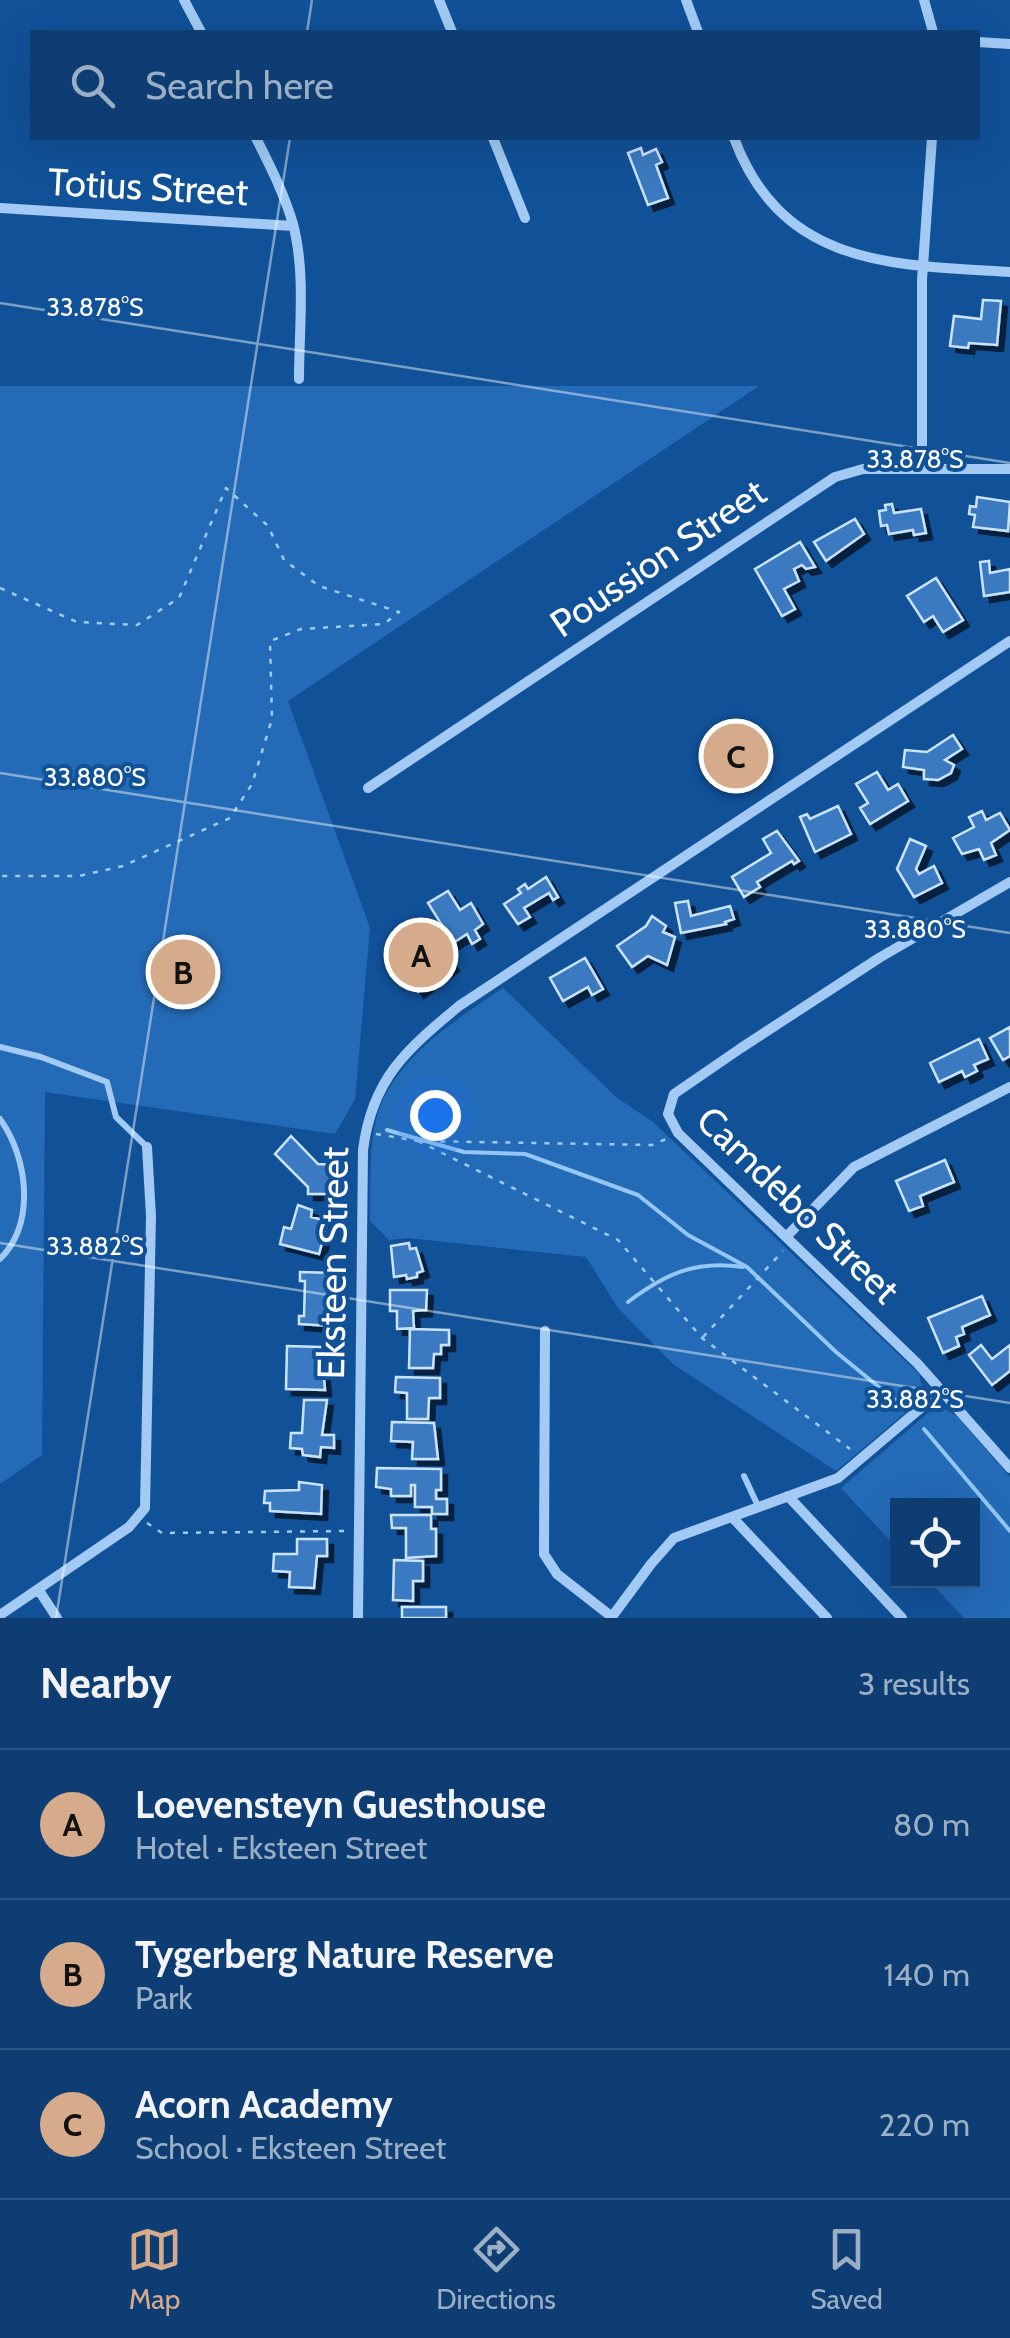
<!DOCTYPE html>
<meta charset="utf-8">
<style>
body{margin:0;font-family:Cabin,sans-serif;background:#164477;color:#f1f3f6}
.controls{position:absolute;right:30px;bottom:30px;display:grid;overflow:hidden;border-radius:0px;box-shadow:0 10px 40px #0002}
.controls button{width:90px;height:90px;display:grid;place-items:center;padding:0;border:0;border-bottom:2px solid #2d5684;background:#0d3d72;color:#f1f3f6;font:50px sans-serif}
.you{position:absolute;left:435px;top:1115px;width:35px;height:35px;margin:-25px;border:8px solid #fff;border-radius:50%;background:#1a73e8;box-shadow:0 0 0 15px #1a73e833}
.badge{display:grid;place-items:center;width:65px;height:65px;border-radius:50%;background:#d6ab8b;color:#111;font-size:32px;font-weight:700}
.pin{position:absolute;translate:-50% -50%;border:5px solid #fff;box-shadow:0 2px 10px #0006}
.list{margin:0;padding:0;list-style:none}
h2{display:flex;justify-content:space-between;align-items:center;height:130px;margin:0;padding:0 40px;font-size:42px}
h2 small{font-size:32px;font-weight:400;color:#9aaec4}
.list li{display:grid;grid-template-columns:65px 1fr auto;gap:30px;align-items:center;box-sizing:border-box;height:150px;padding:0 40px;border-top:2px solid #2d5684}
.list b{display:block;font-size:38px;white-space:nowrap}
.list p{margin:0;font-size:32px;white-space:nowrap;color:#9aaec4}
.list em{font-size:32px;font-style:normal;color:#9aaec4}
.icon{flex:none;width:55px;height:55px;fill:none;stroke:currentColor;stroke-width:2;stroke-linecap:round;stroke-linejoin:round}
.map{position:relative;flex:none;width:1010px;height:1618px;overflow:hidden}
.search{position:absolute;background:#0d3d72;box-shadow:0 10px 40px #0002;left:30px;right:30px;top:30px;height:110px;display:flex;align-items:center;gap:25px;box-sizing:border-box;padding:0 35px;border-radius:0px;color:#9aaec4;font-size:38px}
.sheet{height:580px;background:#0d3d72}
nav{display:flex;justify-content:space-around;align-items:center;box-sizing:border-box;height:140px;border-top:2px solid #2d5684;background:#0d3d72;font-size:28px;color:#9aaec4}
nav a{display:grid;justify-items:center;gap:5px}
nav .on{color:#d6ab8b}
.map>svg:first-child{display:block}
.park{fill:#246bb7}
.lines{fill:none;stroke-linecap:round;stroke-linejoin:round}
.stream{stroke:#94c6f7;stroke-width:4}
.building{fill:#3a7ac0;stroke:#cae3fe;stroke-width:2.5;filter:url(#shadow)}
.path{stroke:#a2caf4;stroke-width:2.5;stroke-dasharray:5 8;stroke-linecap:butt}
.service{stroke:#a2caf4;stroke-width:6}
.minor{stroke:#a2caf4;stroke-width:10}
.ticks{fill:none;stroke:#fff;stroke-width:2.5;stroke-opacity:0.45}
.labels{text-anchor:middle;stroke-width:8;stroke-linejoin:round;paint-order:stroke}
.street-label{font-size:38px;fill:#fff;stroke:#115198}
.ticks-label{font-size:25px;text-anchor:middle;fill:#fff;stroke:#115198;stroke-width:8;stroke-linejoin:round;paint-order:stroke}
</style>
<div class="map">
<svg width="1010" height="1618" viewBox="0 0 1010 1618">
<defs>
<filter id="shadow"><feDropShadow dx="6" dy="6" stdDeviation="0" flood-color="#0009"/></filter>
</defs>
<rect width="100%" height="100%" fill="#115198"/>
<!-- park -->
<path class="park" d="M0 386H759L288 701 370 928 355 1099 335 1134 45 1092 42 1455 0 1484Z
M503 988 616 1097 653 1122 919 1374 923 1390 918 1402 836 1471 673 1364 618 1308 586 1257 408 1238 389 1240 370 1221C371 1186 368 1147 378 1113 396 1057 457 1019 503 988Z
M944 1409 957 1416 1010 1477V1618H964L929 1581 972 1580V1506H898L897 1548 841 1488 928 1413Z"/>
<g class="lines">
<!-- stream -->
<path class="stream" d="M387 1130 464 1152 525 1154 638 1195 688 1235 747 1267 836 1352 896 1401
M628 1302C665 1274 695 1260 743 1267
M924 1429 1010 1531"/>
</g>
<!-- building -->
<path class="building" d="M641 148 643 155 656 149 662 162 656 165 668 198 648 205 628 153Z
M983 300 1001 301 997 345 969 343 968 348 950 346 954 316 981 319Z
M977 497 1010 502 1008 531 973 527 975 515 969 514 970 506 976 507Z
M892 504 894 513 921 509 926 533 914 535 913 530 889 534 887 525 881 526 879 511 886 510 885 505Z
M855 519 864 534 826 561 814 542Z
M800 542 815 567 806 569 802 565 794 569 799 581 784 589 795 609 782 616 755 569Z
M989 561 990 573 1010 569V592L984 596 980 562Z
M936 578 963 620 943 632 933 616 924 622 907 596Z
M742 726 765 761 755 767 753 763 737 773 740 778 729 785 707 748 718 742 724 751 739 742 733 732Z
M953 735 962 749 945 760 954 765 951 773 938 780 924 779V770L903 767 905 750 927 752Z
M877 772 888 790 898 784 908 801 870 824 860 808 868 803 856 784Z
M838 806 851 834 815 852 800 817 807 814 810 819Z
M982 811 986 820 1000 813 1010 830 991 843 996 855 984 860 979 849 962 854 953 838 974 827 969 817Z
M777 831 799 861 794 864 792 861 757 882 760 887 744 897 732 877 771 853 763 839Z
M910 839 926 846 916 869 919 874 934 866 942 883 914 897 897 869Z
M546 877 558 897 553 900 549 893 524 908 530 917 518 924 504 904 521 893 518 889 525 884 528 889Z
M448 891 460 910 471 903 483 924 475 930 480 939 472 944 467 934 453 943 428 903Z
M688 901 691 916 730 906 734 919 725 922 726 924 681 933 675 903Z
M652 916 666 926 663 932 675 937 667 965 648 956 632 967 617 946 646 926Z
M427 924 453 965 418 992 389 946Z
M585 958 603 989 592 995 588 987 563 1001 550 978Z
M1010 1027V1056L1003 1060 990 1038Z
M979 1039 988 1059 974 1065 977 1071 965 1077 962 1071 939 1082 930 1063Z
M291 1136 318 1164 336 1165 334 1194H308V1187L275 1154Z
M945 1160 954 1182 920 1196 923 1206 909 1211 896 1181Z
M298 1205 312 1210 311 1217 328 1221 319 1254 280 1244 284 1227 291 1229Z
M409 1243 410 1249 416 1248 423 1271 417 1273V1277L407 1279 406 1275 394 1277 391 1246Z
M300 1272 333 1273 332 1296 337 1297V1308H332V1326L299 1324V1316H304L305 1281H300Z
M390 1290H427L426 1310 413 1311 414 1328 397 1329V1311H390Z
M982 1296 990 1315 962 1327 964 1334 956 1337 959 1346 943 1353 928 1318Z
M410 1329 449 1330V1345H441V1354H434L433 1368H409Z
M981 1345 992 1359 1010 1345V1371L992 1385 969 1355Z
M287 1346 320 1347V1366H323L325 1390 286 1389Z
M396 1377 440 1378V1398H429L428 1419H407V1393L395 1392Z
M304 1400H327L322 1435H334V1448L321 1447 320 1457 303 1455 302 1449 290 1448 291 1433H302Z
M392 1422 434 1423 438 1459H412L413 1442 391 1441Z
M377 1468 441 1469V1490H436V1499H447V1514H432V1507H415V1485H411V1496H391V1489L376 1487Z
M299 1482 322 1485 321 1514 270 1511V1503H264L265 1491 299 1490Z
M391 1515H431V1529H436V1556L406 1558V1528H392Z
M297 1539H327V1556H317L314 1588 289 1587 290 1572 273 1571 274 1554H297Z
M394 1560 423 1561V1581H413V1601L393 1600Z
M402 1607H446V1618H402Z"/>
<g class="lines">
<!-- path -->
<path class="path" d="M0 588 77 622 137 625 179 598 226 488 268 526 284 560 319 586 399 612 384 624 301 629 270 641 272 719 252 784 230 818 123 866 79 876H0
M376 1134 418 1141 652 1145 666 1139
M418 1141 618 1240 702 1338 850 1449
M703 1337 783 1251
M147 1523 162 1533 347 1531"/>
<!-- service -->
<path class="service" d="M0 1047 41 1057 107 1082 116 1117 147 1147
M0 1119C28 1158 36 1223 0 1259
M744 1476 758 1506"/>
<!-- minor -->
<path class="minor" d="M184 0 201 32
M439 0 452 32
M686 0 698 32
M924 0 933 32
M978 42 1010 44
M256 138C270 166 284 193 293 224 306 273 299 329 299 379
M493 138 525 218
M734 138C782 267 893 265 1010 272
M0 208 293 226
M922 468V280L932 138
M368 788 835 477 863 469H1010
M1010 882 879 958 741 1048 674 1094 668 1114 678 1133 917 1363 1010 1468
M786 1237 854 1167 1010 1087
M545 1331 544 1554 557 1574 612 1617
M788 1496 902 1618
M732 1517 827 1618
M38 1589 57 1618
M0 1615 129 1527 145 1508 151 1216 147 1147
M358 1618 363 1150C372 1079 406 1050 459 1006L1010 641
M611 1618 651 1564 674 1538 838 1478 942 1390"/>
</g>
<!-- ticks -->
<path class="ticks" d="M307 32 312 0M0 303 1010 463M0 773 1010 933M0 1243 1010 1403M56 1618 290 138"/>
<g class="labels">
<!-- street labels -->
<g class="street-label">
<text transform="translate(148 187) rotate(3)" y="13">Totius Street</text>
<text transform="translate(658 558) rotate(-34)" y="13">Poussion Street</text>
<text transform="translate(798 1205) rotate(44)" y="13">Camdebo Street</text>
<text transform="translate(333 1263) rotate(-89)" y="13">Eksteen Street</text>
</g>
</g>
<g class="ticks-label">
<text x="95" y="316">33.878°S</text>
<text x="915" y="468">33.878°S</text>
<text x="95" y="786">33.880°S</text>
<text x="915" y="938">33.880°S</text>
<text x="95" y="1255">33.882°S</text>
<text x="915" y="1408">33.882°S</text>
</g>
</svg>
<div class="controls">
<button><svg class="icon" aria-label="locate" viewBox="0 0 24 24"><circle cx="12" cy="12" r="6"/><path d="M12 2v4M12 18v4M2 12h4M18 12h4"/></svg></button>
</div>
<div class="you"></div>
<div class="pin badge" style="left:421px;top:955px">A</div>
<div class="pin badge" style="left:183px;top:972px">B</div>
<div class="pin badge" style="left:736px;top:756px">C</div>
<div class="search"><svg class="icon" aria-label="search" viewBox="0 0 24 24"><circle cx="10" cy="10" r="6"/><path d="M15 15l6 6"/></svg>Search here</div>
</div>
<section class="sheet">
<h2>Nearby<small>3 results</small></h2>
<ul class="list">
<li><span class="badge">A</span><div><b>Loevensteyn Guesthouse</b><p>Hotel · Eksteen Street</p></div><em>80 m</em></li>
<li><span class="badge">B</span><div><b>Tygerberg Nature Reserve</b><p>Park</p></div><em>140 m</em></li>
<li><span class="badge">C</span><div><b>Acorn Academy</b><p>School · Eksteen Street</p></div><em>220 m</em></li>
</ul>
</section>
<nav>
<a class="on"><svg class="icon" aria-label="map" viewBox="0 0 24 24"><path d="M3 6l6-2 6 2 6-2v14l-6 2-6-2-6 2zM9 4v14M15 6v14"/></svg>Map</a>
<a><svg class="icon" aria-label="directions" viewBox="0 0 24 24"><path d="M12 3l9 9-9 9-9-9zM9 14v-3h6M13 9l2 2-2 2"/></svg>Directions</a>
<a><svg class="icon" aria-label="saved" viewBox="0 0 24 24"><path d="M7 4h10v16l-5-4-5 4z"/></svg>Saved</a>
</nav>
